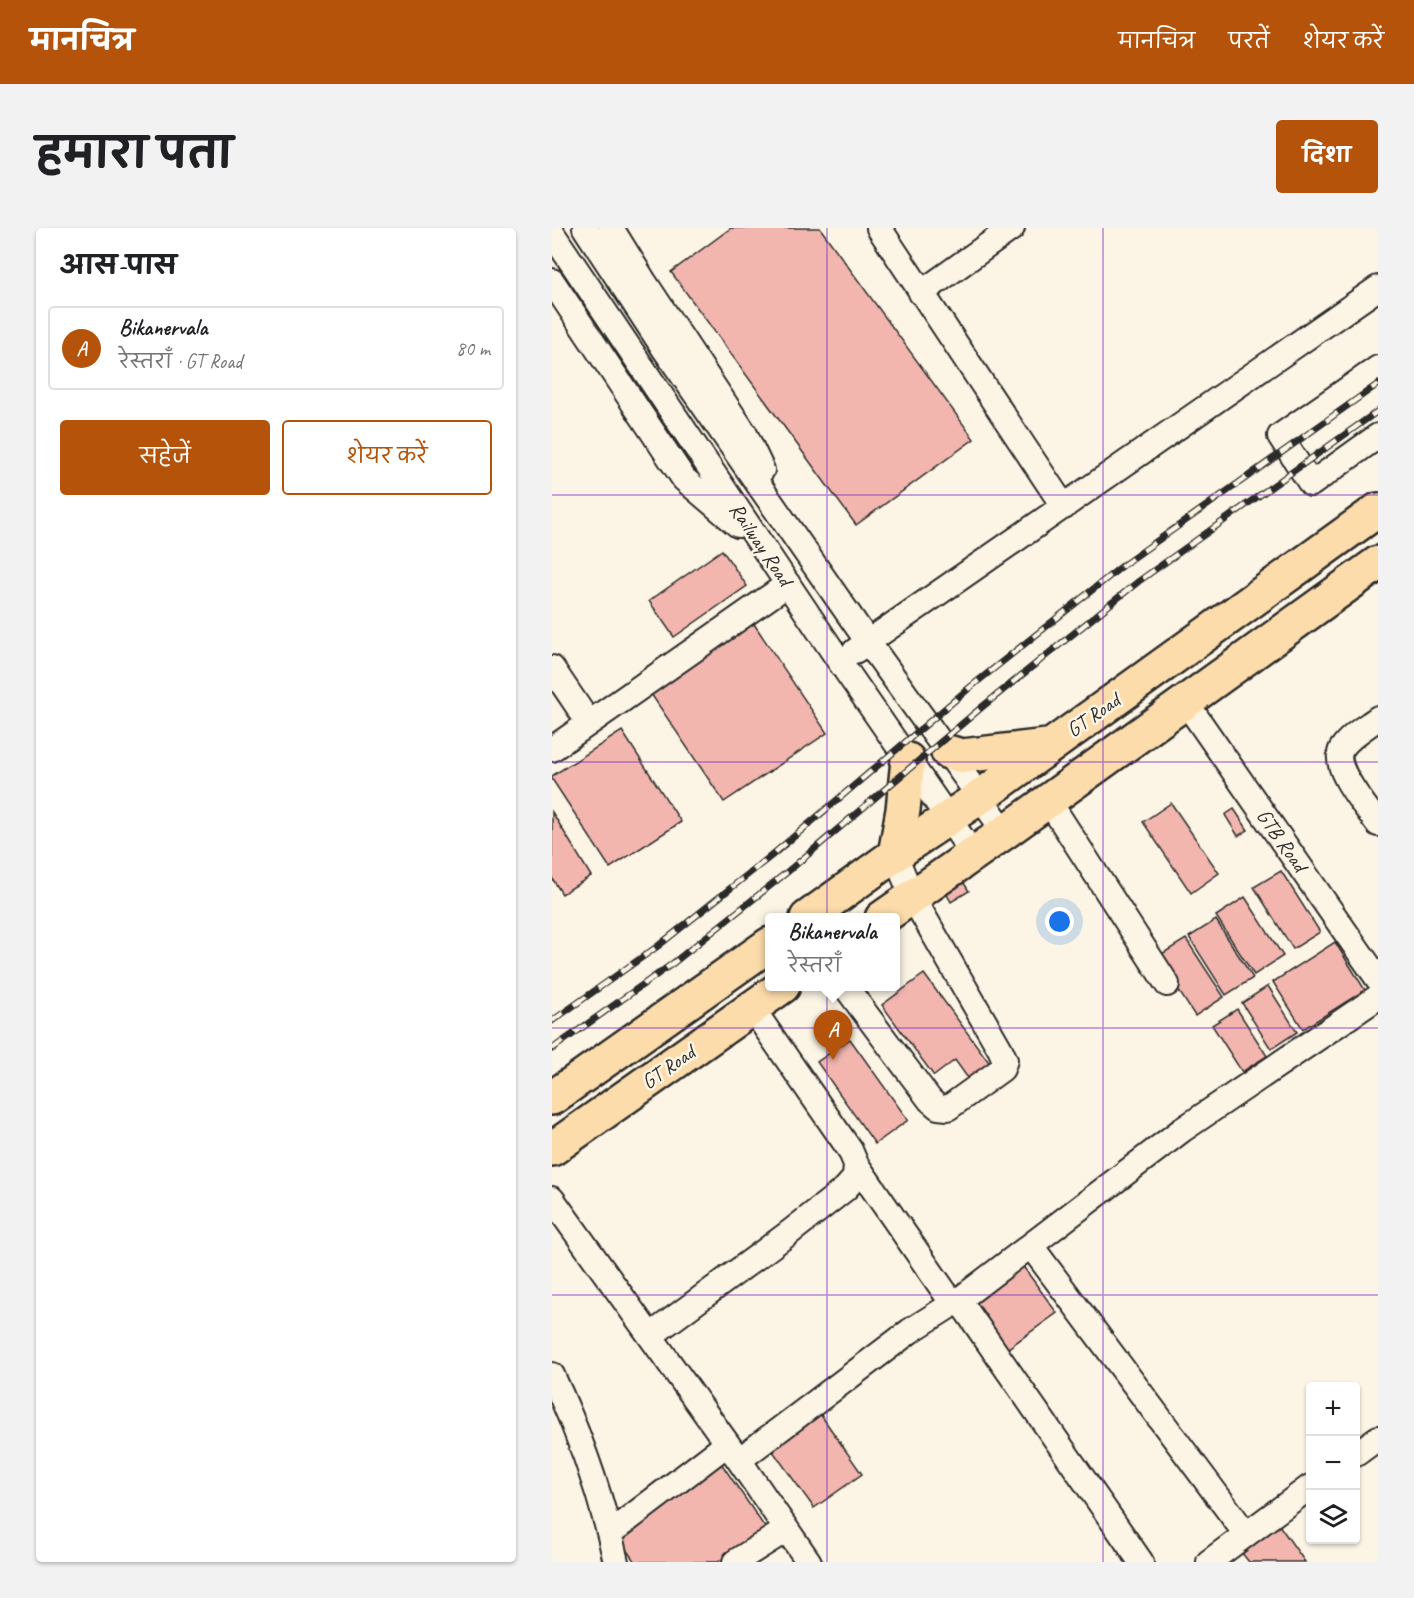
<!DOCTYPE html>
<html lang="hi">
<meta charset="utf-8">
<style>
body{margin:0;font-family:Caveat,"Playpen Sans Deva",sans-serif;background:#f2f2f2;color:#202124}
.controls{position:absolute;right:18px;bottom:18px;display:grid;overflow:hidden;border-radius:6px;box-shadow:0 2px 4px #0004}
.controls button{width:54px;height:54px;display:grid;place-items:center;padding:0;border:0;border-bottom:2px solid #e0e0e0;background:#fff;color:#202124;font:30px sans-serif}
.you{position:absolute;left:508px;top:694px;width:21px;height:21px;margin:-15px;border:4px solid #fff;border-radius:50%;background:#1a73e8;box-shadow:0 0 0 9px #1a73e833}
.badge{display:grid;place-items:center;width:39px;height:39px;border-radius:50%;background:#b45309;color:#fff;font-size:20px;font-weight:700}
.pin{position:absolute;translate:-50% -50px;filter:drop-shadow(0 2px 3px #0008)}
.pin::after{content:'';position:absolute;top:32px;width:21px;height:18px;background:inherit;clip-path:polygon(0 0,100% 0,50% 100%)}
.popup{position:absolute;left:213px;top:685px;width:135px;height:78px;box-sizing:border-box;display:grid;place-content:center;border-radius:6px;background:#fff;filter:drop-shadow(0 2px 4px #0005);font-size:20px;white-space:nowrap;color:#757577}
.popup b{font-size:22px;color:#202124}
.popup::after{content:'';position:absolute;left:50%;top:100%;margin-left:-12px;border:12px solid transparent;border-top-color:#fff}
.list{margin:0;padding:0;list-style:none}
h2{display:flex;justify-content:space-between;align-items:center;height:78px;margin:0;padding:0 24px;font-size:26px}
h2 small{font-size:20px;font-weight:400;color:#757577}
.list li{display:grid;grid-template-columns:39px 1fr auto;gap:18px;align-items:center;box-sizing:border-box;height:84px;margin:0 12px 12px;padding:0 12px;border:2px solid #e0e0e0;border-radius:6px}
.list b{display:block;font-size:22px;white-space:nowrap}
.list p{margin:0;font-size:20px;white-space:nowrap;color:#757577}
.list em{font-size:20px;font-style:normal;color:#757577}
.actions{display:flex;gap:12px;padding:18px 24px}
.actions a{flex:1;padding:14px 0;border:2px solid #b45309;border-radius:6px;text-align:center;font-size:21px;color:#b45309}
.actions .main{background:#b45309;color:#fff}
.icon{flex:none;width:33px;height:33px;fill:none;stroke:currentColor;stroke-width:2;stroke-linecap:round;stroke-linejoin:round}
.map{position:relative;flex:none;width:826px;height:1334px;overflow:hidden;border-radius:6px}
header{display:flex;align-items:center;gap:36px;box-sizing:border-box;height:84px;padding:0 30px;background:#b45309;color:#fff}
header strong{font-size:28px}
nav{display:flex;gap:33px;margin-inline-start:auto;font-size:21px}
.intro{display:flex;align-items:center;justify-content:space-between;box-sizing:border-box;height:144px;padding:0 36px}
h1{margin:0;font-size:42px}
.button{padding:15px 27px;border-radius:6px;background:#b45309;color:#fff;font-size:21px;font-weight:700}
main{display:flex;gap:36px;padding:0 36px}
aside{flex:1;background:#fff;border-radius:6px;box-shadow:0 2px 4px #0004}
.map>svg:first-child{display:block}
.building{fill:#f2b6af;stroke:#2b2b2b;stroke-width:1.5}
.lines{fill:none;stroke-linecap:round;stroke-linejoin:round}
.minor-casing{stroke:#2b2b2b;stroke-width:28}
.highway-casing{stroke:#2b2b2b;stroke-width:38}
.minor{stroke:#fcf5e5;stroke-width:24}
.highway{stroke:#fddcac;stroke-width:33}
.rail-casing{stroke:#2b2b2b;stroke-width:7}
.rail{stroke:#fcf5e5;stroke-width:4.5;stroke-dasharray:14;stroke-linecap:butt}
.grid{fill:none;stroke:#7b2cbf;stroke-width:1.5;stroke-opacity:0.55}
.labels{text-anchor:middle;stroke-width:5;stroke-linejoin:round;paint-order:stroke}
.street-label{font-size:21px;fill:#2b2b2b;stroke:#fcf5e5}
</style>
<header>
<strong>मानचित्र</strong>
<nav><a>मानचित्र</a><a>परतें</a><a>शेयर करें</a></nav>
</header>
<div class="intro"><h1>हमारा पता</h1><a class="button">दिशा</a></div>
<main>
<aside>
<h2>आस-पास<small></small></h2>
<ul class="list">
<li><span class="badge">A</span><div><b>Bikanervala</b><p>रेस्तराँ · GT Road</p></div><em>80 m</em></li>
</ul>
<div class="actions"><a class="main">सहेजें</a><a>शेयर करें</a></div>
</aside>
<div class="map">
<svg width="826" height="1334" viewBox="0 0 826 1334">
<rect width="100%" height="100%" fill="#fcf5e5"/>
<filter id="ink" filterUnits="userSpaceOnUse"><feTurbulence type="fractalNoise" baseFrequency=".0167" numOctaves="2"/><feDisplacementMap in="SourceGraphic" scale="12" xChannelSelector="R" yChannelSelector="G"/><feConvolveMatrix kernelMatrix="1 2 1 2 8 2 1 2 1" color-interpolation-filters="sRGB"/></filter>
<g filter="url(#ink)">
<!-- building -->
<path class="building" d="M179 0H268L422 211 304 297 119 44Z
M170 322 195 358 122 409 97 373Z
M200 393 275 505 172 574 97 463Z
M70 503 129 594 58 640 0 551V548Z
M619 575 667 645 639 665 591 594Z
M682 581 696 602 686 608 673 587Z
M0 584 39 648 10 666 0 650Z
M729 643 768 704 741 721 702 659Z
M410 652 417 663 399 674 393 663Z
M693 669 731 728 702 747 664 688Z
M664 692 701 750 674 767 637 709Z
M634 711 672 769 643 788 605 729Z
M783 714 813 762 751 801 721 754Z
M372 746 442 841 420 856 403 832 382 848 330 777Z
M716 758 745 804 719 821 690 775Z
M685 781 715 828 690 844 660 797Z
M298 811 356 892 323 916 265 834Z
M470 1037 505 1085 448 1126 413 1077Z
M264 1180 310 1246 262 1280 215 1215Z
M169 1235 214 1301 166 1334H83L64 1307Z
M727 1297 753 1334H697L689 1324Z"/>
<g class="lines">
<defs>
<path id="minor" d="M33 0 113 122 316 414 453 604
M59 0 93 55 193 206 210 242
M327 0 512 279
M0 5 288 434 421 626
M0 53 132 251 186 297
M369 65 460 0
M826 140 728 208 759 256 826 208
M303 423 826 60
M0 440 37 495
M633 473 826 751
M826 490C814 499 799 507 790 520 778 538 815 580 826 596
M0 521 236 356
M496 572 615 756
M293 758 378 872 386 879 396 880 450 841 453 832 448 821 360 668 343 627
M304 936 401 1076
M0 971 187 1232 257 1334
M479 1018 694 1306
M407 1072 589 1334
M98 1108 237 1005 293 961 303 950 304 936 298 922 200 780
M0 1147C28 1207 50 1269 64 1334
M804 1226 826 1210
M187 1232 358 1103 407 1072 630 902 826 769
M58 1305 175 1216
M183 1334 234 1302
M657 1334 758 1259"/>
<path id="highway" d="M396 524 410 528 495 518
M343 627 351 582 356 532
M255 690 359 615 428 569 826 282
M330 690 453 604 826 335
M0 870 218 716
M0 921 231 758"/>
</defs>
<!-- minor casing -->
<use href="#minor" class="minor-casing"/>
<!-- highway casing -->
<use href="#highway" class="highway-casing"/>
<!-- minor -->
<use href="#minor" class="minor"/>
<!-- highway -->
<use href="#highway" class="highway"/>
<defs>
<path id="rail" d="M0 793 106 718 219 628 416 461 574 335 826 156
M0 821 120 736 234 645 430 479 587 353 826 183"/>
</defs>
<!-- rail casing -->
<use href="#rail" class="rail-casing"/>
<!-- rail -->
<use href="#rail" class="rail"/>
</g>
</g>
<!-- grid -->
<path class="grid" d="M275 0V1334M551 0V1334M0 267H826M0 534H826M0 800H826M0 1067H826"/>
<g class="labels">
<!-- street labels -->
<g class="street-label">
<text transform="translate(209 316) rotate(56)" y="7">Railway Road</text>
<text transform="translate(541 487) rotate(-35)" y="7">GT Road</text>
<text transform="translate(730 612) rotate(55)" y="7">GTB Road</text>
<text transform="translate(116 839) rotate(-35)" y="7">GT Road</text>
</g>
</g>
</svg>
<div class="controls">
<button>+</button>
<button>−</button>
<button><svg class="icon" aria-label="layers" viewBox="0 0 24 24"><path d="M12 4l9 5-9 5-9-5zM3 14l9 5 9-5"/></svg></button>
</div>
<div class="you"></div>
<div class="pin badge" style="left:281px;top:832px">A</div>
<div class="popup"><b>Bikanervala</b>रेस्तराँ</div>
</div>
</main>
